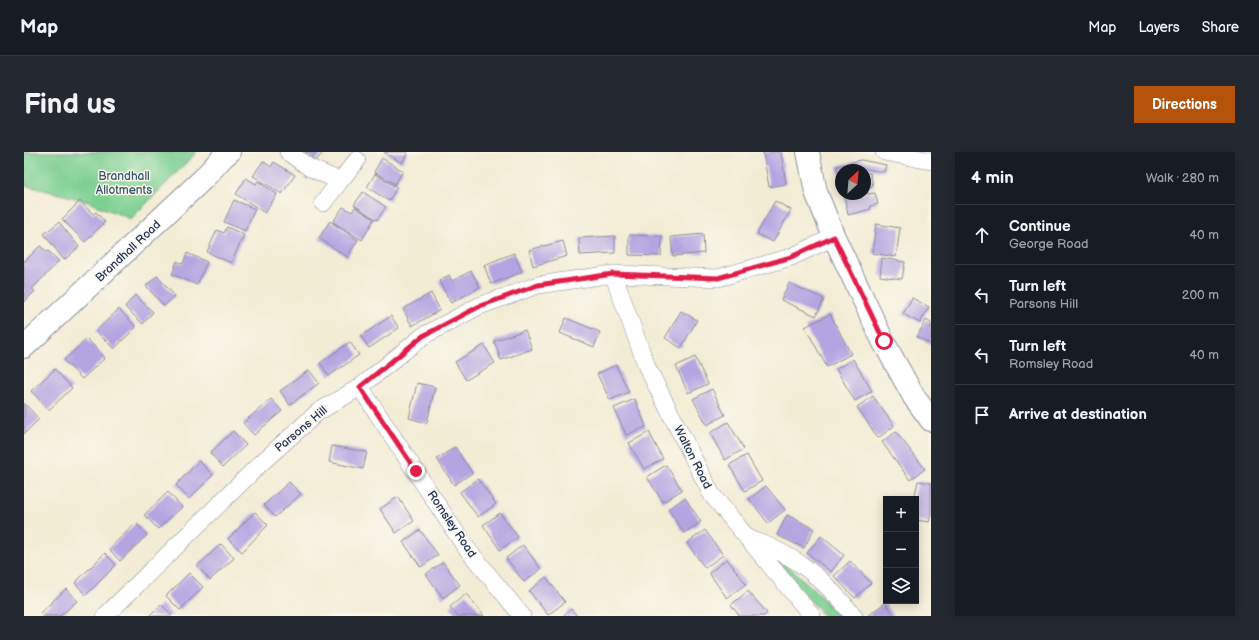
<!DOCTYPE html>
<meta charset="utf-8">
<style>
body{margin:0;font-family:"Balsamiq Sans",sans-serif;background:#242831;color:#f1f3f6}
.controls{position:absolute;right:12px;bottom:12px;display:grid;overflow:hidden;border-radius:0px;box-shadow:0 2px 10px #0003}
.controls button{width:36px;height:36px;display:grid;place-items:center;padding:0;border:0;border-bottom:1px solid #363941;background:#171b24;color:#f1f3f6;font:20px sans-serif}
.compass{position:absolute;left:811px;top:12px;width:36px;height:36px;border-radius:50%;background:#171b24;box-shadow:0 2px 10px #0003;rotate:26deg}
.stop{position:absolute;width:12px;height:12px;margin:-9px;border:3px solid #e11d48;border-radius:50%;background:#fff}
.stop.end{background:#e11d48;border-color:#fff;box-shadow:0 1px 4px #0008}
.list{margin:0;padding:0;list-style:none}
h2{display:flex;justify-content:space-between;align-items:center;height:52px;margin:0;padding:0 16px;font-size:17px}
h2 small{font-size:13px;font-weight:400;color:#9ea1a6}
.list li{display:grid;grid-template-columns:26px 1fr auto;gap:12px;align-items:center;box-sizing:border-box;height:60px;padding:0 16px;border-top:1px solid #363941}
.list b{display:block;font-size:15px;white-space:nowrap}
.list p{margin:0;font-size:13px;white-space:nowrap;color:#9ea1a6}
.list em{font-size:13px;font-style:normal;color:#9ea1a6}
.icon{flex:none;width:22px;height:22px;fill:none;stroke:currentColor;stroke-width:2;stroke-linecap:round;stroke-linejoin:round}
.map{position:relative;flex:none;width:907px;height:464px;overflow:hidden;border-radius:0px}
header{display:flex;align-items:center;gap:24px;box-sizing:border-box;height:56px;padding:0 20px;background:#171b24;border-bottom:1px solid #363941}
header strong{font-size:19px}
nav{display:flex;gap:22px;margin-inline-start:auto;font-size:14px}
.intro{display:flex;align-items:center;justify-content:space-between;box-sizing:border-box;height:96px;padding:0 24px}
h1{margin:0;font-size:28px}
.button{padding:10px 18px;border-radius:0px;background:#b45309;color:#fff;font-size:14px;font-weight:700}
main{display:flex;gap:24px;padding:0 24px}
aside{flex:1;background:#171b24;border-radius:0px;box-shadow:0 2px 10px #0003}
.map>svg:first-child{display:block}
.green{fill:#7ccf91;stroke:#4c7f78}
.building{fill:#b4a4e1}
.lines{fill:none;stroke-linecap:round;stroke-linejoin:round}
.minor-casing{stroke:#878e9a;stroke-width:18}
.tertiary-casing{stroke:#878e9a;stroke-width:24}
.minor{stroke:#fff;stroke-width:17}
.tertiary{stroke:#fff;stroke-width:22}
.route{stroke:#e11d48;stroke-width:5}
.labels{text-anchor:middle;stroke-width:3;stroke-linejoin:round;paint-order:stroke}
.park-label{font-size:12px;fill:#33576b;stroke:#fbf7ec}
.street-label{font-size:12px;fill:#1b2f5e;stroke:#fbf7ec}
</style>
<header>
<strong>Map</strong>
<nav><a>Map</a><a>Layers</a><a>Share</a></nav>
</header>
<div class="intro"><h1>Find us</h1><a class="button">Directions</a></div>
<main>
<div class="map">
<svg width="907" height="464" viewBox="0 0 907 464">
<rect width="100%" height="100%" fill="#fbf7ec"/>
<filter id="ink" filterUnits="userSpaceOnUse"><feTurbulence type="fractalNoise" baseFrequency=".025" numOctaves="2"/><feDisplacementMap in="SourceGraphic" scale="8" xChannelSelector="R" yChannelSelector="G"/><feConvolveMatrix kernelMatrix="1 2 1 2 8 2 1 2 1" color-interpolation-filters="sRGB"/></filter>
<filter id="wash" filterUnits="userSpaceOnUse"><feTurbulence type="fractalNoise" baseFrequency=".012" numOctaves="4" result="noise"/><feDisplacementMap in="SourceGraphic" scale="16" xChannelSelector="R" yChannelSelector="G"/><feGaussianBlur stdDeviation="0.9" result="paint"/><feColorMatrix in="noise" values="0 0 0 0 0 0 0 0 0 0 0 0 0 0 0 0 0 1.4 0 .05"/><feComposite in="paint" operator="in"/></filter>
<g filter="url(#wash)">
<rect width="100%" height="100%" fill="#f3ecd5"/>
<!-- green -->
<path class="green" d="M0 0H173L107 67 59 48 0 33Z
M750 402 793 440 814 464H800L772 432Z"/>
<g id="blocks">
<!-- building -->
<path class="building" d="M281 0H300L291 9Z
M360 0H384L378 11Z
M739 0H757L762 32 745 35Z
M358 6 379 19 371 32 350 20Z
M837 8 862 13 860 20 837 16 838 18H817L816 28 813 14Z
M239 9 247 15 250 10 271 23 258 42 229 24Z
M846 21 849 34 842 36 844 42 851 41 854 52 846 54 847 57 824 63 820 42H841V22Z
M351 22 373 35 365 49 343 35Z
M222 26 232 32 234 29 253 42 241 61 212 42Z
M339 40 362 55 353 68 330 53Z
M210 48 231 57 221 79 200 70Z
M56 49 69 62 72 60 81 70 61 90 38 67Z
M751 49 767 58 749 90 733 82Z
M319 55 328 60 331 55 350 67 338 88 309 70Z
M306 69 334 88 323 105 295 86Z
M35 70 55 95 40 108 20 82Z
M852 72 876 76 872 105 848 101Z
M203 75 220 83 207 111 183 100 193 78 200 81Z
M679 82 680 101 649 104 647 85Z
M605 83 638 84 637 104 605 103Z
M591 84V101L556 103 555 86Z
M539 89 543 104 509 114 505 98Z
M16 94 23 100 24 99 35 109 8 137 11 139 0 150V108L1 109Z
M163 101 183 110 173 133 148 122 153 109 159 112Z
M490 101 498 120 467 132 460 113Z
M858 106 881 110 878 127 856 124Z
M447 119 456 135 427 151 415 129 425 123 428 129Z
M133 124 151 144 140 154 122 134Z
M765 131 800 147 792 164 757 148Z
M407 141 416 158 388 174 379 157Z
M111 143 129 160 119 172 101 155Z
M888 146 905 155 896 171 879 162Z
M95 157 112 175 90 197 72 179Z
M657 159 673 168 657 196 641 186Z
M806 162 827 202 803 215 781 175Z
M367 164 375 176 345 196 337 184Z
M542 166 576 180 570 195 536 181Z
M902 168 907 171V192L893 185Z
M501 178 508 197 477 208 470 189Z
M63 187 81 206 58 227 40 208Z
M326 190 335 203 305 224 296 211Z
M460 193 471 211 442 228 431 210Z
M671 205 684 232 664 241 652 214Z
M829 207 848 239 831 249 812 217Z
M592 213 605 240 586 248 573 222Z
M31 217 48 236 25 258 7 239Z
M285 218 295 231 266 253 256 239Z
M393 231 411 235 403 271 385 266Z
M688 237 701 263 683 273 669 247Z
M849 244 870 274 854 286 833 255Z
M247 247 258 259 230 283 219 271Z
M611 247 622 275 602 283 590 256Z
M0 251 15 267 0 282Z
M704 270 720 297 701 308 686 281Z
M209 279 222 293 199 315 186 301Z
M625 280 639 307 620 317 605 291Z
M872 280 901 317 886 328 858 290Z
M308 294 343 300 339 317 305 310Z
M431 295 448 321 430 333 413 307Z
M723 303 738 329 721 339 705 313Z
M175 309 189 323 165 347 152 333Z
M642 313 658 338 639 350 623 325Z
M454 327 472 352 454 365 436 340Z
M894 329 907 331V362L905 370 892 368V347H890Z
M265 330 277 342 251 365 240 353Z
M742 334 761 358 744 371 725 347Z
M144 340 158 355 134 377 120 363Z
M374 345 390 369 372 381 356 357Z
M661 346 677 370 660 381 644 357Z
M231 360 244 373 218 400 204 387Z
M476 361 494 385 476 398 459 373Z
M763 363 790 377 780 396 753 383Z
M112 371 123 383 96 409 85 397Z
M396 378 414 403 397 415 379 390Z
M681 378 699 403 681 416 663 391Z
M797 384 820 403 807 420 783 401Z
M197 392 210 406 186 428 173 414Z
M499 393 517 417 500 430 482 406Z
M81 401 92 413 62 443 51 431Z
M703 407 722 432 703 446 685 421Z
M826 409 847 431 831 446 810 424Z
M419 410 436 433 419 446 402 422Z
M165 421 179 435 156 458 142 444Z
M522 425 541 450 524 463 505 439Z
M42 437 53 449 36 464H19L16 461Z
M724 439 743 461 740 464H716L707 453Z
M442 442 460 464H433L426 455Z
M861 451 870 464H843Z
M137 452 148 463 147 464H125Z
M547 457 553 464H539Z"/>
</g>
</g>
<g filter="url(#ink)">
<use href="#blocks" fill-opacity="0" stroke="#878e9a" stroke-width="1"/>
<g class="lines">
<defs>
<path id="minor" d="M264 0 286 16 316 29 333 8
M860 0 907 9
M299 51 316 29
M589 122 623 215 688 343 788 464
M336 235 440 393 498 464
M726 387C772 403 799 426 830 464
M81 464 235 313 294 260 336 235 399 184 455 154 514 133 589 122 694 126 767 105 810 85"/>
<path id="tertiary" d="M784 0 792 40 810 85 859 189 890 245 907 268
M0 195 179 27 198 6 205 0"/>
</defs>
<!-- minor casing -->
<use href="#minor" class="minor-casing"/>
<!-- tertiary casing -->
<use href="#tertiary" class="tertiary-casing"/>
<!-- minor -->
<use href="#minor" class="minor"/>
<!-- tertiary -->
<use href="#tertiary" class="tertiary"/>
</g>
</g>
<g class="lines" filter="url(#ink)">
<!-- route -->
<path class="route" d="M392 319 336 235 399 184 456 154 514 133 589 122 694 126 767 105 810 85 860 189"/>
</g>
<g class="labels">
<!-- park labels -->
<g class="park-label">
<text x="100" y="28">Brandhall<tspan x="100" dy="14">Allotments</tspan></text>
</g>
<!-- street labels -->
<g class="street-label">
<text transform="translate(104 99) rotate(-43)" y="4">Brandhall Road</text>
<text transform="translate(277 277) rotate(-40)" y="4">Parsons Hill</text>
<text transform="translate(669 305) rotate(63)" y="4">Walton Road</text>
<text transform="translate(428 372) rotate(56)" y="4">Romsley Road</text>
</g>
</g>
</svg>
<div class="controls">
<button>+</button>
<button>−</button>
<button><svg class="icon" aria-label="layers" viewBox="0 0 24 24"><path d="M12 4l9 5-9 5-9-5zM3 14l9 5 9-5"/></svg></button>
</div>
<svg class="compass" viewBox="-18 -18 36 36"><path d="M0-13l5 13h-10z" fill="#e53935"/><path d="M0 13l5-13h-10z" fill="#9ea1a6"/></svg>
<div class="stop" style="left:860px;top:189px"></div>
<div class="stop end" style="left:392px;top:319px"></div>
</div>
<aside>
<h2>4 min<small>Walk · 280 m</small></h2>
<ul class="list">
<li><svg class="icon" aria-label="ahead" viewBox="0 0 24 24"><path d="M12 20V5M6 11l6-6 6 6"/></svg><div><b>Continue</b><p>George Road</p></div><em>40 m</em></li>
<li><svg class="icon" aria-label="left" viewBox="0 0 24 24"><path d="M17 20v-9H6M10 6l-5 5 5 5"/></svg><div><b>Turn left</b><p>Parsons Hill</p></div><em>200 m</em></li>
<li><svg class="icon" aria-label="left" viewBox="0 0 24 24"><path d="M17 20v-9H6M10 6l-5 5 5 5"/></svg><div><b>Turn left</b><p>Romsley Road</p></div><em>40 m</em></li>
<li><svg class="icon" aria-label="arrive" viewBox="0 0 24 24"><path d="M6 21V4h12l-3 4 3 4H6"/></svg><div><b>Arrive at destination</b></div></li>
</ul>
</aside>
</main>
